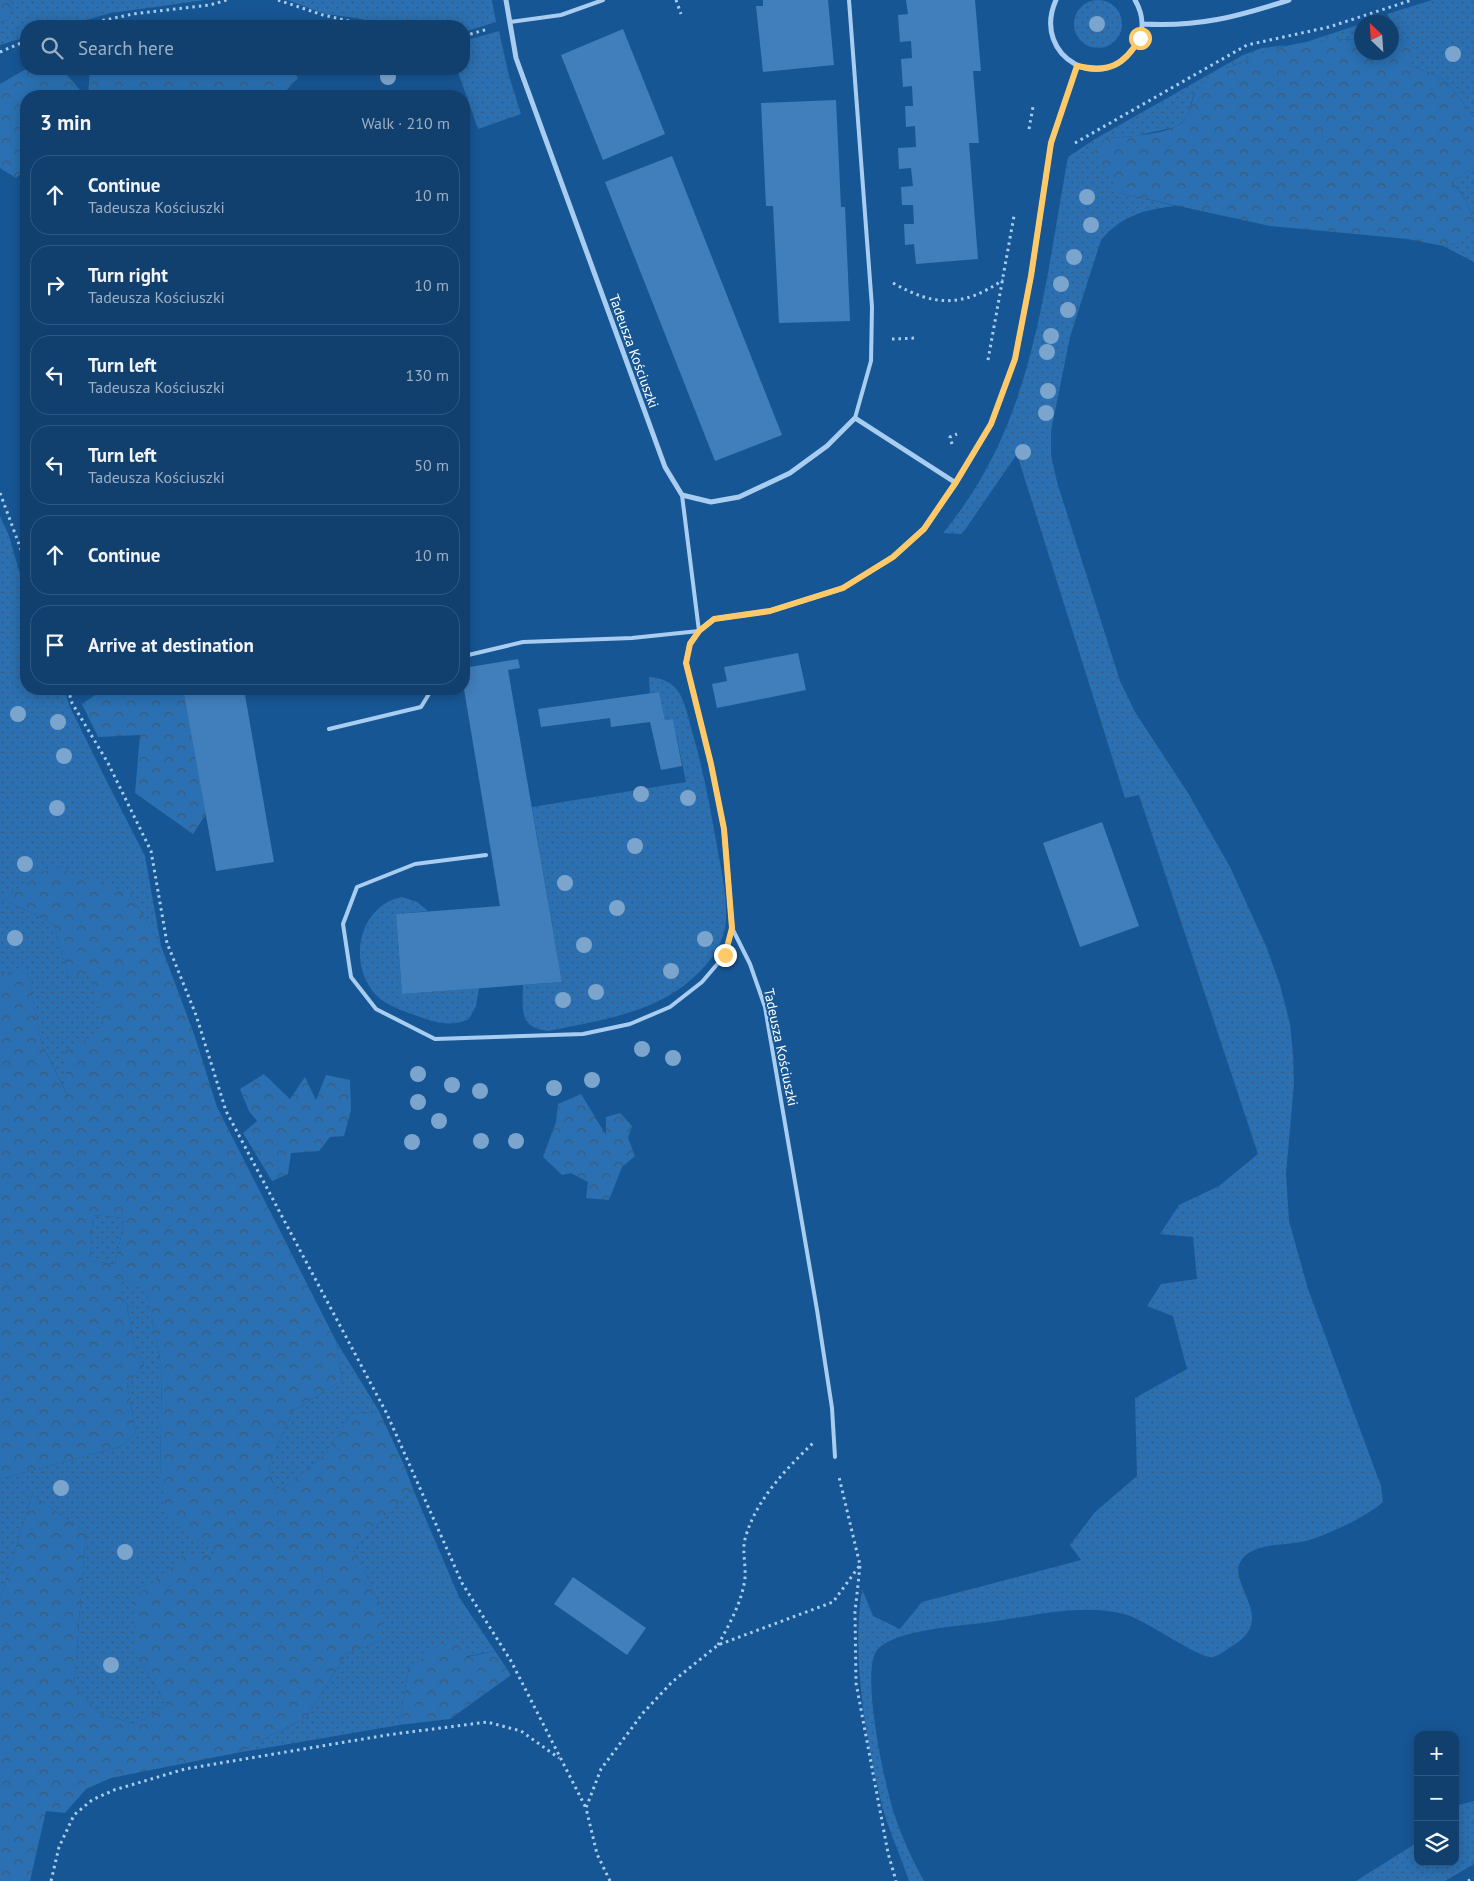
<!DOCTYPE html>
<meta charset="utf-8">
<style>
body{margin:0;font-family:"PT Sans",sans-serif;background:#1e4b77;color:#f1f3f6}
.controls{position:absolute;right:15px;bottom:15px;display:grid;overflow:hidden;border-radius:10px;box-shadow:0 2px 12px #0003}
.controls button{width:45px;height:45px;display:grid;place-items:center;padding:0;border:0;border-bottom:1px solid #305982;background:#11406f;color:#f1f3f6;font:25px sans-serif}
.compass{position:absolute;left:1354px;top:15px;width:45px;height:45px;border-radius:50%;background:#11406f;box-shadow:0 2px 12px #0003;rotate:335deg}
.stop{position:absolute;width:15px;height:15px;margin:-11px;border:4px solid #ffc967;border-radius:50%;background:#fff}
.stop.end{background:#ffc967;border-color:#fff;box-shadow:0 1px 5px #0008}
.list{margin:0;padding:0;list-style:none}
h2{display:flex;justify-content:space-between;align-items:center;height:65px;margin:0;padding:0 20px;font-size:21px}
h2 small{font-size:16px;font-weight:400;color:#9cafc3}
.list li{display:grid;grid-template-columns:32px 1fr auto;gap:15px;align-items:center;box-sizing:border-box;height:80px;margin:0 10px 10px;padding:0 10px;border:1px solid #305982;border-radius:20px}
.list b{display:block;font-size:19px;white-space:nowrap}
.list p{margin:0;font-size:16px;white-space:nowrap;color:#9cafc3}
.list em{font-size:16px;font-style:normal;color:#9cafc3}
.icon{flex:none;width:28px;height:28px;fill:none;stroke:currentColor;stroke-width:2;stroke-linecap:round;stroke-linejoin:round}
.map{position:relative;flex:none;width:1474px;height:1881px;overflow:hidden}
.search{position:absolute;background:#11406f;box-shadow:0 2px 12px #0003;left:20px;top:20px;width:450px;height:55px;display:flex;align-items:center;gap:12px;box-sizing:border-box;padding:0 18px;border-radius:20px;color:#9cafc3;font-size:19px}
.panel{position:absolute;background:#11406f;box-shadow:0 2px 12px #0003;left:20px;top:90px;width:450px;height:605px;border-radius:20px}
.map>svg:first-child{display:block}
.grass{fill:url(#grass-dots)}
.forest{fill:url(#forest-crowns);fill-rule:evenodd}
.building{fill:#407fbb}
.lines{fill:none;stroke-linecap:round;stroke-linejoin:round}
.path{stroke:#a8cdf0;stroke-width:3;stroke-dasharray:2.5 4;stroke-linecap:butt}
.service{stroke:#a8cdf0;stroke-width:4}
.minor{stroke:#a8cdf0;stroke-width:5}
.tree{fill:#7ca5cd}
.route{stroke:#ffc967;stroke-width:6}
.labels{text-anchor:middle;stroke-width:4;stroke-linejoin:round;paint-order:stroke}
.street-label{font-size:14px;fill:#fff;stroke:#175694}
</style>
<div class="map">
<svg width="1474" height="1881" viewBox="0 0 1474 1881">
<defs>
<pattern id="grass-dots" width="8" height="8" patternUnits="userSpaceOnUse" patternTransform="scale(1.25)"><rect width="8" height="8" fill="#2a70b2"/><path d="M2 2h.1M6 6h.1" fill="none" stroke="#3e5a75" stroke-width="1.8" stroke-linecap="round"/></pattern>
<pattern id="forest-crowns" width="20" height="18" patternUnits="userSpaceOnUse" patternTransform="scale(1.25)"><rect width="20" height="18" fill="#2a70b2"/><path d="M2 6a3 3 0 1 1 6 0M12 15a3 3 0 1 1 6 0" fill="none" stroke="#3e5a75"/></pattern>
</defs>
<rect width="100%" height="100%" fill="#175694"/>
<!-- grass -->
<path class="grass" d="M10 0H205L111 13 65 26H26V37L0 45V22L9 19 13 3Z
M288 0H492L496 22 464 32V26L387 25 356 18 325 14Z
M1432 0H1474V117L1447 82 1437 76 1407 64 1418 50 1400 39 1392 38V22L1387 14Z
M1074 24a24 24 0 1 1 48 0a24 24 0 1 1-48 0Z
M1361 24V40L1344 39 1306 42Z
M499 31 509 76 521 114 478 129 457 69H464V41Z
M1286 45 1233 65 1194 94 1187 118 1176 127 1135 136 1106 138 1119 193 1176 206C1145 209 1121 216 1101 240L1070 337 1051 431V455L1057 482 1120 681 1135 712 1188 793 1230 867 1266 946 1280 985 1290 1024 1293 1054 1294 1083 1286 1174 1289 1221 1308 1289 1381 1486 1383 1502C1368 1516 1329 1534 1309 1540 1290 1546 1261 1542 1246 1555 1217 1580 1283 1616 1232 1646 1226 1650 1220 1655 1213 1657 1202 1661 1143 1618 1124 1614 1080 1603 1034 1616 990 1622 962 1626 895 1629 877 1650 860 1671 885 1786 894 1813 901 1836 912 1859 924 1881H909C901 1857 890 1833 883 1809 866 1742 851 1658 862 1589L873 1616 900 1629 922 1602 1081 1560 1070 1545 1095 1512 1137 1476 1135 1398 1187 1369 1173 1316 1147 1306 1161 1284 1197 1279 1193 1237 1160 1234 1179 1205 1219 1186 1258 1154 1139 795 1125 798 1017 454 962 534 943 533C1034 424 1043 292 1068 157L1095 139 1243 55 1262 48Z
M1474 166V262L1443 246 1456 244 1474 221C1468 206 1465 192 1451 183Z
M0 516 9 536 26 595V689H64L70 707 103 774 145 856 161 946 130 894 3 899 54 924 69 978 89 972 106 1029 87 1040 69 1098 41 1042 27 972 0 973Z
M649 677C661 678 670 681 678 691 686 703 688 718 692 731 703 768 710 807 717 846 721 868 726 891 726 913 727 927 722 942 715 953 675 1011 611 1018 548 1031 518 1027 523 1010 523 985L562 982 532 807 686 782 673 719 665 720 659 692 650 693Z
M402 897 417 902 428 911 396 914 402 994 479 988 476 1006 469 1019C452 1027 437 1023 420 1017 406 1012 387 1006 376 995 347 964 358 906 402 897Z
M93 1215 125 1218 115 1264 90 1261Z
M112 1276 146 1288 162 1369 160 1477 217 1553 136 1655 167 1705 135 1724 100 1714 74 1687 86 1532 32 1495 0 1600V1479L119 1447 136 1434 127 1384 144 1365 133 1341 127 1304Z
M336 1341 379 1411 351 1414 325 1455 276 1494 268 1466 293 1411 342 1380Z
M413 1489 459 1597 495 1651 409 1667 399 1725 236 1753 306 1718 346 1654 382 1640V1609L354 1549Z
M1474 1801V1864L1445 1881H1356L1418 1842V1862H1455V1806Z"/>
<!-- forest -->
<path class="forest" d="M0 0H10L13 3 9 19 0 22Z
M184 20 203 26H204H174Z
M1392 38 1400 39 1418 50 1416 57 1407 64 1437 76 1447 82 1474 117V166L1451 183C1465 193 1468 206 1474 221L1465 237 1456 244 1443 246 1408 239 1270 226 1119 193 1094 151 1106 138C1124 137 1161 135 1177 126 1194 117 1189 98 1200 85 1206 78 1218 73 1226 69 1269 47 1313 36 1361 40L1362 52H1392Z
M26 69H62L85 96H26V119H21L26 129V169L16 178 0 168V84Z
M90 69H125L128 72 149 74 156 69H292L298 78 283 94 272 96H197L175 91 171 96H88Z
M104 689H183L206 814 193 834 135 793 140 735 98 737 82 704Z
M53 866 130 894 161 946 194 1034 217 1107 336 1341 342 1380 293 1411 268 1466 276 1494 325 1455 351 1414 379 1411 404 1465 413 1489 354 1549 382 1609V1640L346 1654 306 1718 236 1753 111 1778 86 1789 65 1813 46 1811 30 1881H0V1600L32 1495 86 1532 74 1687 100 1714 135 1724 167 1705 136 1655 134 1598 183 1556 216 1553 168 1519 160 1477 162 1369 146 1289 113 1276 127 1304 133 1341 144 1365 127 1384 136 1434 119 1447 0 1479V973L27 971 41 1042 68 1097 65 1051 105 1029 89 973 69 978 54 924 3 899ZM93 1215 125 1218 115 1264 90 1261Z
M264 1074 290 1099 305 1077 316 1100 326 1075 350 1080 351 1110 344 1136 330 1137 319 1151 291 1153 288 1174 272 1181 243 1133 257 1121 249 1111 240 1089Z
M581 1094 606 1135V1117L620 1113 632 1126 628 1138 635 1156 622 1167 609 1200 586 1198 588 1182 571 1173 562 1175 543 1157 556 1122 558 1104Z
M453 1637 467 1657 495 1651 511 1675 450 1719 399 1725 409 1667Z"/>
<!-- building -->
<path class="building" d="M763 0H828L834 65 763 72 756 6H763Z
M906 0H975L981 71H973L979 143H969L978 259 916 264 914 244 905 245 904 224H914L913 205H902L901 187 913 186 911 168 899 169 898 148 916 147 915 126 906 127 905 106H913L912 86 903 87 901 59 912 58 911 41 900 42 898 15 908 14Z
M623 29 665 134 603 160 561 55Z
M836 100 841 207H845L850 321 779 323 773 206H766L761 103Z
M672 156 782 435 715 461 605 182Z
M798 653 806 690 717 708 712 684 727 681 724 667Z
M518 659 520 668 508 670 562 982 402 994 396 914 500 906 464 689V668Z
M183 689H244L274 862 216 871Z
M268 689H281V690L269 692Z
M659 692 665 720 673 719 682 766 661 770 650 722 611 727 610 718 541 727 538 709Z
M1102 822 1139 926 1080 947 1043 843Z
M573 1577 646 1628 627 1655 554 1604Z"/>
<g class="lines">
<!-- path -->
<path class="path" d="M278 0 323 15 371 26
M676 0 681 14
M77 26 133 14 210 5 227 0
M464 36 488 29
M0 52 26 41
M1029 129 1033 107
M1075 143 1247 45 1329 27 1412 0
M893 283C935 307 963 307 1003 280
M892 339 917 338
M988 360 1014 216
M952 444 950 437 957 434
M0 493 26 563
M68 689 72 703 108 763 151 851 167 943 196 1015 226 1111 387 1414 462 1583 511 1661 586 1808
M860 1566 855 1612 856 1683 888 1853 896 1881
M718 1645C730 1623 742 1602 745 1578 746 1565 742 1551 745 1539 755 1501 785 1470 813 1443
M51 1881 59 1847 74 1815 92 1800 114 1790 185 1769 387 1735 487 1722 521 1731 559 1758
M610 1881 597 1854 586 1808 601 1769 643 1713 672 1682 718 1645 833 1602 860 1565 839 1477
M1468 1881 1474 1878"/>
<!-- service -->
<path class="service" d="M849 0 872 307 871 361 855 418
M510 22 561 15 603 0
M464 656 523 642 632 638 699 631 682 495
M329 729 421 707 432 689
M486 855 415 864 357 887 343 924 351 977 376 1009 435 1039 583 1034 630 1024 670 1007 702 982 725 955 732 928
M732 928 750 964 765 1007 817 1310 832 1408 835 1457"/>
<!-- minor -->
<path class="minor" d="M506 0 516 58 665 467 682 495 711 502 739 497 790 473 827 446 855 418 956 483
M1056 0C1030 58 1106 98 1136 44 1145 30 1143 14 1135 0
M1143 24C1199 27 1236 17 1289 0
M732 928 724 829 711 764 686 663 690 643 699 631 714 619 770 611 843 588 893 557 924 529 956 483 991 424 1015 359 1031 276 1051 143 1077 66"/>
</g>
<!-- trees -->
<g class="tree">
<circle cx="1097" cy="24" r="8"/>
<circle cx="1453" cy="54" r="8"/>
<circle cx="388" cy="77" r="8"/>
<circle cx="1087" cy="197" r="8"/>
<circle cx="1091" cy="225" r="8"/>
<circle cx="1074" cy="257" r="8"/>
<circle cx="1061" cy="284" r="8"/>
<circle cx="1068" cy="310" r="8"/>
<circle cx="1051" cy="336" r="8"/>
<circle cx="1047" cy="352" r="8"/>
<circle cx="1048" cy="391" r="8"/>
<circle cx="1046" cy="413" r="8"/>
<circle cx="1023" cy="452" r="8"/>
<circle cx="18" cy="714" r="8"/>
<circle cx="58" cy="722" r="8"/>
<circle cx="64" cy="756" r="8"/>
<circle cx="641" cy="794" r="8"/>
<circle cx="688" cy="798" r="8"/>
<circle cx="57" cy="808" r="8"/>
<circle cx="635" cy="846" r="8"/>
<circle cx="25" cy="864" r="8"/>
<circle cx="565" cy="883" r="8"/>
<circle cx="617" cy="908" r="8"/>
<circle cx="15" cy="938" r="8"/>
<circle cx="705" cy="939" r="8"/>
<circle cx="584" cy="945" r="8"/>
<circle cx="671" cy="971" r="8"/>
<circle cx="596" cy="992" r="8"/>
<circle cx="563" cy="1000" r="8"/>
<circle cx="642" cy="1049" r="8"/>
<circle cx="673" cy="1058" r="8"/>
<circle cx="418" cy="1074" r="8"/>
<circle cx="592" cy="1080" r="8"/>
<circle cx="452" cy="1085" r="8"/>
<circle cx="554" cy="1088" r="8"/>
<circle cx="480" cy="1091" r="8"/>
<circle cx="418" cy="1102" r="8"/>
<circle cx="439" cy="1121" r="8"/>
<circle cx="481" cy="1141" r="8"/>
<circle cx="516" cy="1141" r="8"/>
<circle cx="412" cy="1142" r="8"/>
<circle cx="61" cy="1488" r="8"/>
<circle cx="125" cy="1552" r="8"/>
<circle cx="111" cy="1665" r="8"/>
</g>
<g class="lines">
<!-- route -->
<path class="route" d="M725 955 732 928 724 829 711 764 686 663 690 644 699 631 714 619 770 611 843 588 893 557 924 529 956 482 991 424 1015 359 1031 276 1051 143 1077 66C1108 73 1124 66 1140 38"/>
</g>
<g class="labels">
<!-- street labels -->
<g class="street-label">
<text transform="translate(634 351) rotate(70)" y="5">Tadeusza Kościuszki</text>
<text transform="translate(781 1047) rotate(78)" y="5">Tadeusza Kościuszki</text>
</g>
</g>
</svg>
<div class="controls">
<button>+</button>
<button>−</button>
<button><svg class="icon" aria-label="layers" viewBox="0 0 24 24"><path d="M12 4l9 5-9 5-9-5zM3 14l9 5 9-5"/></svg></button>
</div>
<svg class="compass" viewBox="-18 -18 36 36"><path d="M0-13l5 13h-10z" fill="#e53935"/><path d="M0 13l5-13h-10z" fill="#9cafc3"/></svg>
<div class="stop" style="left:1140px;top:38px"></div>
<div class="stop end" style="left:725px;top:955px"></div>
<div class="search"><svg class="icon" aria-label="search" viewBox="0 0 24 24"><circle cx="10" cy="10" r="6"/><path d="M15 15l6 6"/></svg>Search here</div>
<section class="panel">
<h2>3 min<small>Walk · 210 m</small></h2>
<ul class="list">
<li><svg class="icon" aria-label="ahead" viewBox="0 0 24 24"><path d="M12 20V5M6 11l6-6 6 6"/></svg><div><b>Continue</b><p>Tadeusza Kościuszki</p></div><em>10 m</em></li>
<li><svg class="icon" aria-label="right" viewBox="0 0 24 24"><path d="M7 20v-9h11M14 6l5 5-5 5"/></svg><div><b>Turn right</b><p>Tadeusza Kościuszki</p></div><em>10 m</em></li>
<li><svg class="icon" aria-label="left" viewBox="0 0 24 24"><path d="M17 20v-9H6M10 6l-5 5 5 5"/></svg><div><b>Turn left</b><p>Tadeusza Kościuszki</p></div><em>130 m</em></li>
<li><svg class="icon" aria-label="left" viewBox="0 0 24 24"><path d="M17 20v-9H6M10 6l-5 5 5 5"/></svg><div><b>Turn left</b><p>Tadeusza Kościuszki</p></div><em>50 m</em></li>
<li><svg class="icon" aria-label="ahead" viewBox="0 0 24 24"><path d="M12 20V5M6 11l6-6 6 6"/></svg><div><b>Continue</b></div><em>10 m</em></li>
<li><svg class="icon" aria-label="arrive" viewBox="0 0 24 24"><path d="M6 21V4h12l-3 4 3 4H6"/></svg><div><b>Arrive at destination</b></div></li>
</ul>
</section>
</div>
